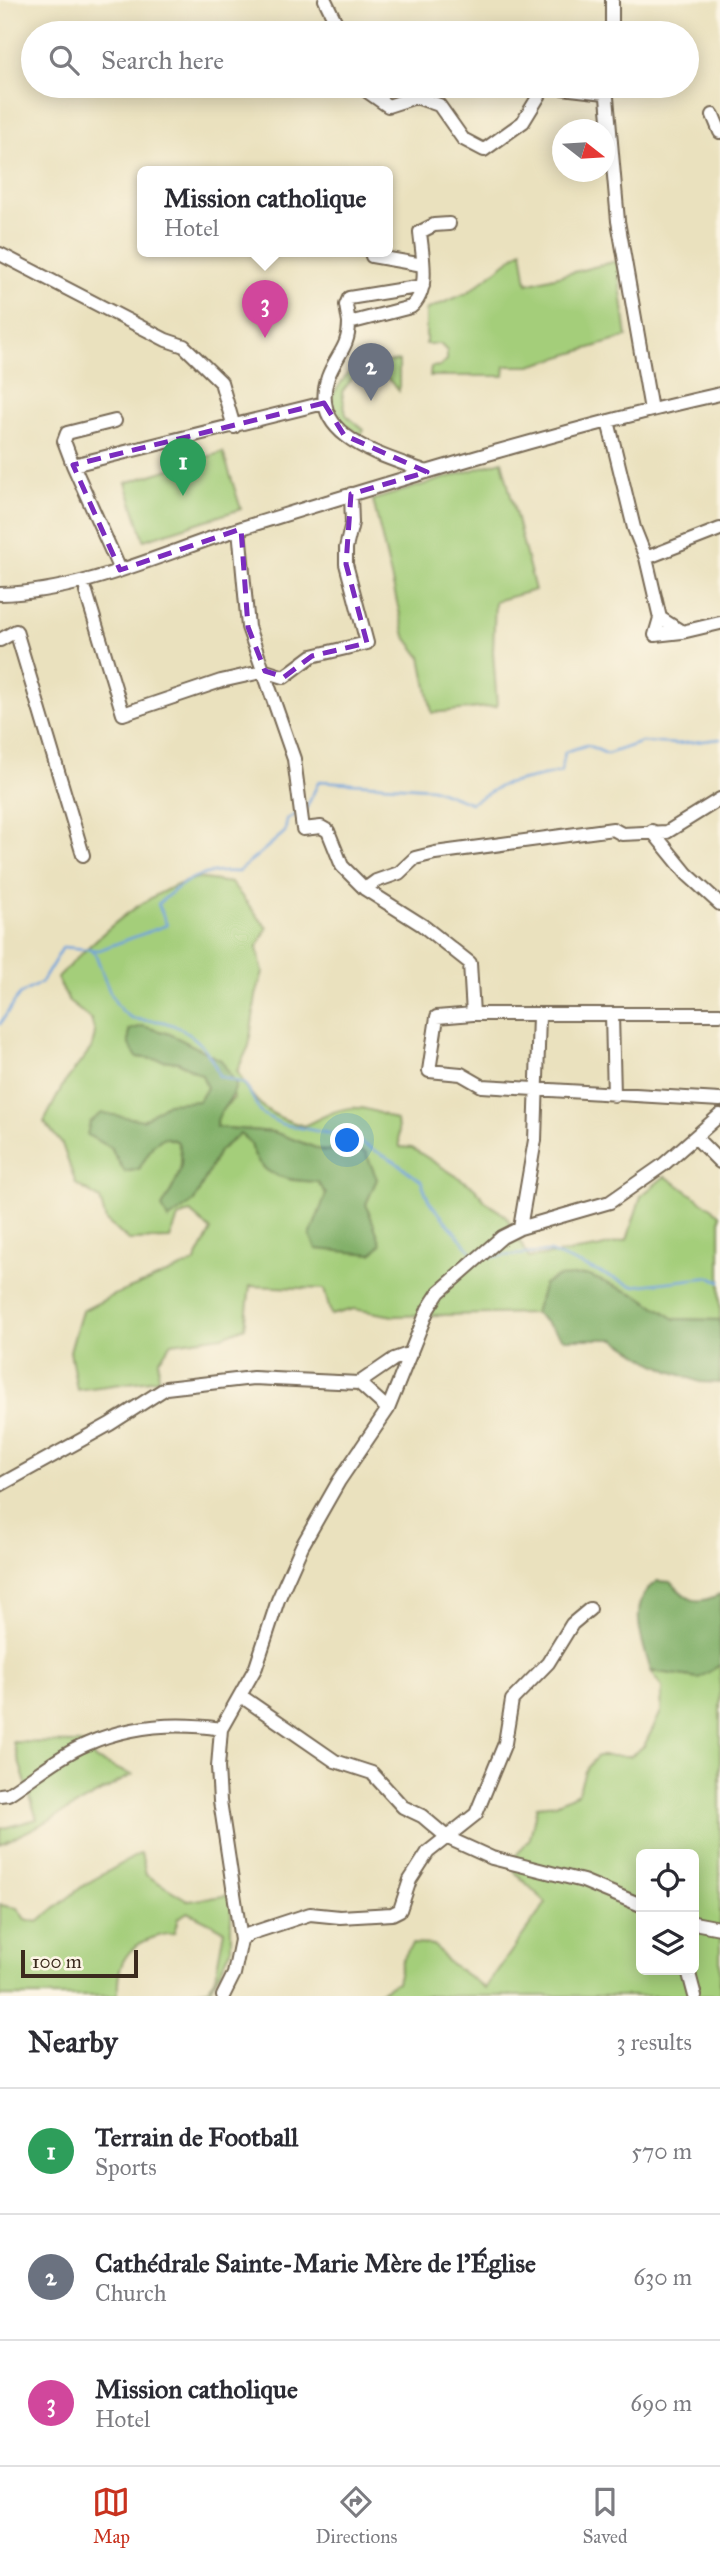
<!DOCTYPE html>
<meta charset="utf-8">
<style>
body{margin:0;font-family:"IM FELL Great Primer",serif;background:#f2f2f3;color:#2b2b33}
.controls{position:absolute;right:21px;bottom:21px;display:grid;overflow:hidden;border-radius:10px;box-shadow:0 4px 18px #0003}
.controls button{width:63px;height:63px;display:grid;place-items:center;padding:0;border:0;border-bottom:2px solid #e1e1e2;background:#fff;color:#2b2b33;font:35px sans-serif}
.compass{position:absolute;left:552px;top:119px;width:63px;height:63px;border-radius:50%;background:#fff;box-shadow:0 4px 18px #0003;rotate:107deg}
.scale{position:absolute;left:21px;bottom:18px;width:117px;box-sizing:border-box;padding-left:7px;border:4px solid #3b2a1e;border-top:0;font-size:19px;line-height:24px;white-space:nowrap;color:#3b2a1e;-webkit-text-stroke:5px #fcf5e5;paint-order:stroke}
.you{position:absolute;left:348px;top:1141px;width:24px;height:24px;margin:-18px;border:5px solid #fff;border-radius:50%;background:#1a73e8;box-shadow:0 0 0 10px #1a73e833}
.badge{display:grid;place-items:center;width:46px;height:46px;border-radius:50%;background:#c8321e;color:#fff;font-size:23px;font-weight:700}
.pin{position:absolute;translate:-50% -58px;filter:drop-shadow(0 2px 4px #0008)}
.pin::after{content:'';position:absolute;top:37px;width:24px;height:21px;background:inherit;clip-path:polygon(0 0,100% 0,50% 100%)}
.popup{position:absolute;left:137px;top:166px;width:256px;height:91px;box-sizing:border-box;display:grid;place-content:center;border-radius:10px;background:#fff;filter:drop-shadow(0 2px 5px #0005);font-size:23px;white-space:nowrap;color:#7c7c81}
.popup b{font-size:26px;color:#2b2b33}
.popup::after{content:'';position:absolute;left:50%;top:100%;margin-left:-14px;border:14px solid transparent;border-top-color:#fff}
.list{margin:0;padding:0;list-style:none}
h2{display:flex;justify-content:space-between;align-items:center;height:91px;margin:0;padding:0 28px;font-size:30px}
h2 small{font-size:23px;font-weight:400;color:#7c7c81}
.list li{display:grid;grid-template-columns:46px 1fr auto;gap:21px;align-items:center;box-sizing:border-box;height:126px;padding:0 28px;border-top:2px solid #e1e1e2}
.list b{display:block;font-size:26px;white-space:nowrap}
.list p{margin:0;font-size:23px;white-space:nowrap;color:#7c7c81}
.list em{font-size:23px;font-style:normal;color:#7c7c81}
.icon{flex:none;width:38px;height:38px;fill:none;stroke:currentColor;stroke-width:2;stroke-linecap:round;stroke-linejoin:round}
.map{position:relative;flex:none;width:720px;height:1996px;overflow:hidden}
.search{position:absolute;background:#fff;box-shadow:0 4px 18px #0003;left:21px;right:21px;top:21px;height:77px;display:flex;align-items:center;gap:18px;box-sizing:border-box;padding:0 24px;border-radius:38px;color:#7c7c81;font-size:26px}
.sheet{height:469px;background:#fff}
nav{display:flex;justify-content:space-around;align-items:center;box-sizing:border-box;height:98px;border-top:2px solid #e1e1e2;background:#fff;font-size:19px;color:#7c7c81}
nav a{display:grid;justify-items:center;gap:4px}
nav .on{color:#c8321e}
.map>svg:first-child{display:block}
.green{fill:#a4ce7a;stroke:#707c4c;stroke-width:2;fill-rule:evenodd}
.forest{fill:#83b16a;stroke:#5f6e44;stroke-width:2}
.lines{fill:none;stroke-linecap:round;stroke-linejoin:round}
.stream{stroke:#70a2db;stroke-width:2.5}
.minor-casing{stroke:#786a56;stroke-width:16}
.minor{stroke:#fff;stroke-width:12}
.marked{fill:none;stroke:#7b2cbf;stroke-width:5;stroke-dasharray:14 9;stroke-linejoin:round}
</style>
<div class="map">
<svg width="720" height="1996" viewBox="0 0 720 1996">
<rect width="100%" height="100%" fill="#fcf5e5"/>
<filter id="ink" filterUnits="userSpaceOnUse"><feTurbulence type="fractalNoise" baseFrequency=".0143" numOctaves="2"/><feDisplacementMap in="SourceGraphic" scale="14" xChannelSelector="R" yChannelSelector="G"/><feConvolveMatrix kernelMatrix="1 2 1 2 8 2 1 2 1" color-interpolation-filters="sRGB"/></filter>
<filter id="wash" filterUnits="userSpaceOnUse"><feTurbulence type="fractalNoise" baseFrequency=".00686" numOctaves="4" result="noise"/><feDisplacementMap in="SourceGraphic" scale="28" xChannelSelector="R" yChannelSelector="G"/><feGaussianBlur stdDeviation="1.57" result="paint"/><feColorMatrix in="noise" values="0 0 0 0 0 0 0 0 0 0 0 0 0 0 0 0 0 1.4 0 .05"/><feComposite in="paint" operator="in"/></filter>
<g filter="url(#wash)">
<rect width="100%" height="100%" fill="#eae1be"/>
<!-- green -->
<path class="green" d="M522 250 527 284 617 261 627 337 530 366H505L504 376H430L431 367 440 366 447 360V351L440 344H426V310L467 293Z
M399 361V391L380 370 356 374 342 392 346 415 364 430 361 435 334 417 332 396 352 367Z
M223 452 241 509 144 540 126 483Z
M502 461 535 590 495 601 493 652 497 706 432 713 421 657 405 636 373 500Z
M197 878 231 883 267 928 257 948 263 972 256 996 249 1046 237 1071C254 1104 268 1116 304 1126 343 1106 355 1100 397 1121L400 1147 412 1148 475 1188 485 1201 506 1216 529 1258 597 1248 627 1240 641 1196 665 1176 720 1214V1320L675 1319 639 1296 544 1284 535 1313 393 1316 354 1309 331 1315 324 1289 250 1286 245 1327 223 1336 172 1343 159 1360 158 1379 77 1390 70 1351 82 1311 114 1295 194 1263 211 1230 190 1212 178 1218 170 1239 128 1240 106 1221 100 1199 76 1184 62 1144 44 1122 63 1085 92 1047 95 1033 91 1019 69 1002 57 978C98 936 139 895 197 878ZM137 1057 221 1060 234 1098 217 1114 215 1127 274 1132 324 1151 353 1147 377 1179 366 1204 381 1244 310 1236 327 1194 318 1182 291 1180 254 1156 251 1143 240 1134 219 1151 194 1201 162 1207C174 1185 189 1166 177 1141L164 1137 153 1145 139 1169 125 1172 110 1147 169 1104 199 1101 207 1088 202 1075 178 1062Z
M720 1665V1996H362L377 1993 397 1982 402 1961 412 1944 434 1945 447 1961 485 1988 546 1903 515 1872 514 1858 530 1838 537 1806 556 1804 578 1793 585 1771 597 1756H630L644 1746 661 1712 662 1687 651 1671 698 1678ZM641 1854H694V1970H641Z
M13 1742 81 1743 96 1760 132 1775C88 1798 45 1825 0 1844V1829L37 1819Z
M141 1853 146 1875 189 1901 231 1895V1950L207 1996H167L208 1989 215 1978 224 1930 188 1912 178 1918 174 1933C137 1938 116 1954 118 1992L116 1996H0V1905L17 1908 25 1919 38 1922 84 1885Z"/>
<!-- forest -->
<path class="forest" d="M143 1026 170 1034 221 1060 236 1084C233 1103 217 1109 216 1127L274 1132 324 1151 353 1147 366 1153 377 1179 366 1204 381 1244 372 1254 316 1249 310 1236 326 1194 318 1182C287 1180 257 1178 251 1143L240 1134 219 1151 194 1201 168 1220 162 1207C174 1185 189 1166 177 1141L164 1137 153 1145 139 1169 125 1172 110 1147 87 1135 90 1122 102 1113 143 1120 168 1103 199 1101 207 1088 202 1075 178 1062 137 1057 129 1045V1030Z
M587 1275 639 1296 675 1319 720 1320V1383L700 1382 670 1371 649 1361 615 1339H564L535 1313 544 1284 557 1277Z
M657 1581 671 1582C688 1601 696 1606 720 1594V1665L699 1678 651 1671C642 1641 626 1602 657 1581Z"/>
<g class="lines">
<!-- stream -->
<path class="stream" d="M306 809 319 781 432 788 471 803 502 785 561 772 565 752 587 745 607 754 642 742 677 744 720 739
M89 948 95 953C104 974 110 1007 132 1018 141 1022 155 1019 164 1022 192 1030 210 1050 219 1076L245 1084 261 1113 281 1124 352 1138 394 1161 421 1181 429 1201 475 1256
M0 1024 19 995 42 982 63 947 99 950 167 925 158 904C186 879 198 870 238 872L285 832 287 819 297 814
M488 1257 549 1252 633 1286 711 1277 720 1281"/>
</g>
</g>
<g filter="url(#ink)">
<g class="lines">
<defs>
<path id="minor" d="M325 0 341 33
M612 0V33
M365 86 368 92 388 106 416 97 439 105 463 139 484 150 523 122 545 86 605 93
M606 86 618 221 651 410
M713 115 720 132
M371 252 372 256 423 265
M0 254 166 340 184 346 221 382 234 427
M349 323 346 305 349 298 423 286
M608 421 634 528 646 558 720 529
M73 465 64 441 67 433 115 421
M427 472C385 456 307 438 328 377 336 355 349 348 349 323L411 307C431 290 422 255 420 232L434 225 449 224
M239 529 248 627 294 759 303 829 321 827 328 831 342 866 365 889 422 925 470 963 473 1014
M646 558 660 618 682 632 720 623
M120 570 73 465 324 403
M86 592 123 714 221 681 265 671 284 677 312 656 367 643 346 564V548L352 523 351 494
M0 594C86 592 164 552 245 527 402 479 559 430 720 394
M660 618 655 635 682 632
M0 640 16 631 83 855
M652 831 687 874 720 904
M365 889 376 881 399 873 415 858 435 853 613 829 622 834 667 832 720 799
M720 1014H473L437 1017 429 1071 461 1074 482 1086 720 1100
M612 1015 614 1095
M695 1137 720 1162
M520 1228 535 1140 539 1016
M359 1383 394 1359 411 1353
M0 1485 110 1424 166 1388 253 1378 359 1383 388 1409
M241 1696 335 1761 372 1773 403 1807 422 1816 448 1838 492 1858 583 1881 641 1905
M0 1795 8 1794C33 1778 60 1755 87 1744 129 1726 176 1722 221 1729
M694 1923 720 1928
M241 1940 249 1934 310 1914 340 1917 392 1914 400 1910 410 1880 428 1852 476 1814 505 1743 512 1700 548 1663 572 1624 590 1609
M688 1970 695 1996
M223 1996 234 1974 241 1940 220 1801 218 1767 221 1729 256 1667 278 1600 302 1546 339 1481 388 1409 428 1309 439 1292 502 1237 520 1228 610 1202 663 1165 720 1115"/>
</defs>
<!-- minor casing -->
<use href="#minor" class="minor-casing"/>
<!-- minor -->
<use href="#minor" class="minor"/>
</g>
</g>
<!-- marked area -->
<path class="marked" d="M324 403 344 435 427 472 351 494 346 564 367 643 312 656 284 677 265 671 248 627 241 529 120 570 73 465Z"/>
</svg>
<div class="controls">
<button><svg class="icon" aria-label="locate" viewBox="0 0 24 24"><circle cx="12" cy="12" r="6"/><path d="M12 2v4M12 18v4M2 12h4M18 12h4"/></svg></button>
<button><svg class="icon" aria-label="layers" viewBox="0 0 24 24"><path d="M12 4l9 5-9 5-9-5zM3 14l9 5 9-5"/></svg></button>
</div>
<svg class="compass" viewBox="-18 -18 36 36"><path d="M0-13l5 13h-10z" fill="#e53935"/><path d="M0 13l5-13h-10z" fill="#7c7c81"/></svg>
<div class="scale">100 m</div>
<div class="you"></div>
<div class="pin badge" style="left:183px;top:496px;background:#2e9e5b">1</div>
<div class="pin badge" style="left:371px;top:401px;background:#6b7280">2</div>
<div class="pin badge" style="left:265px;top:338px;background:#d1479c">3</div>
<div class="popup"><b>Mission catholique</b>Hotel</div>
<div class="search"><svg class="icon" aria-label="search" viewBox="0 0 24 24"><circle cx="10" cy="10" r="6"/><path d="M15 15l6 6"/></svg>Search here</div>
</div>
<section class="sheet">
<h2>Nearby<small>3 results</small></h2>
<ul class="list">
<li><span class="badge" style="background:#2e9e5b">1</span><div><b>Terrain de Football</b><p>Sports</p></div><em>570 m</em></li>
<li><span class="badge" style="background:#6b7280">2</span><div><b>Cathédrale Sainte-Marie Mère de l'Église</b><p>Church</p></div><em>630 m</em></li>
<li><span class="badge" style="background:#d1479c">3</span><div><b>Mission catholique</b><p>Hotel</p></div><em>690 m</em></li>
</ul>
</section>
<nav>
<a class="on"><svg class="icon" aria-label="map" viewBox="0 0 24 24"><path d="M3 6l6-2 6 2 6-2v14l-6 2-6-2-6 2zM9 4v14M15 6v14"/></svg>Map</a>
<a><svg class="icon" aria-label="directions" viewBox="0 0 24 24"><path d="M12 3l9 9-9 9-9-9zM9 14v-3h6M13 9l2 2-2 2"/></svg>Directions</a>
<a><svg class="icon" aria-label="saved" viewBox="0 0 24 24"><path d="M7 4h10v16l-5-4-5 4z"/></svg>Saved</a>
</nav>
